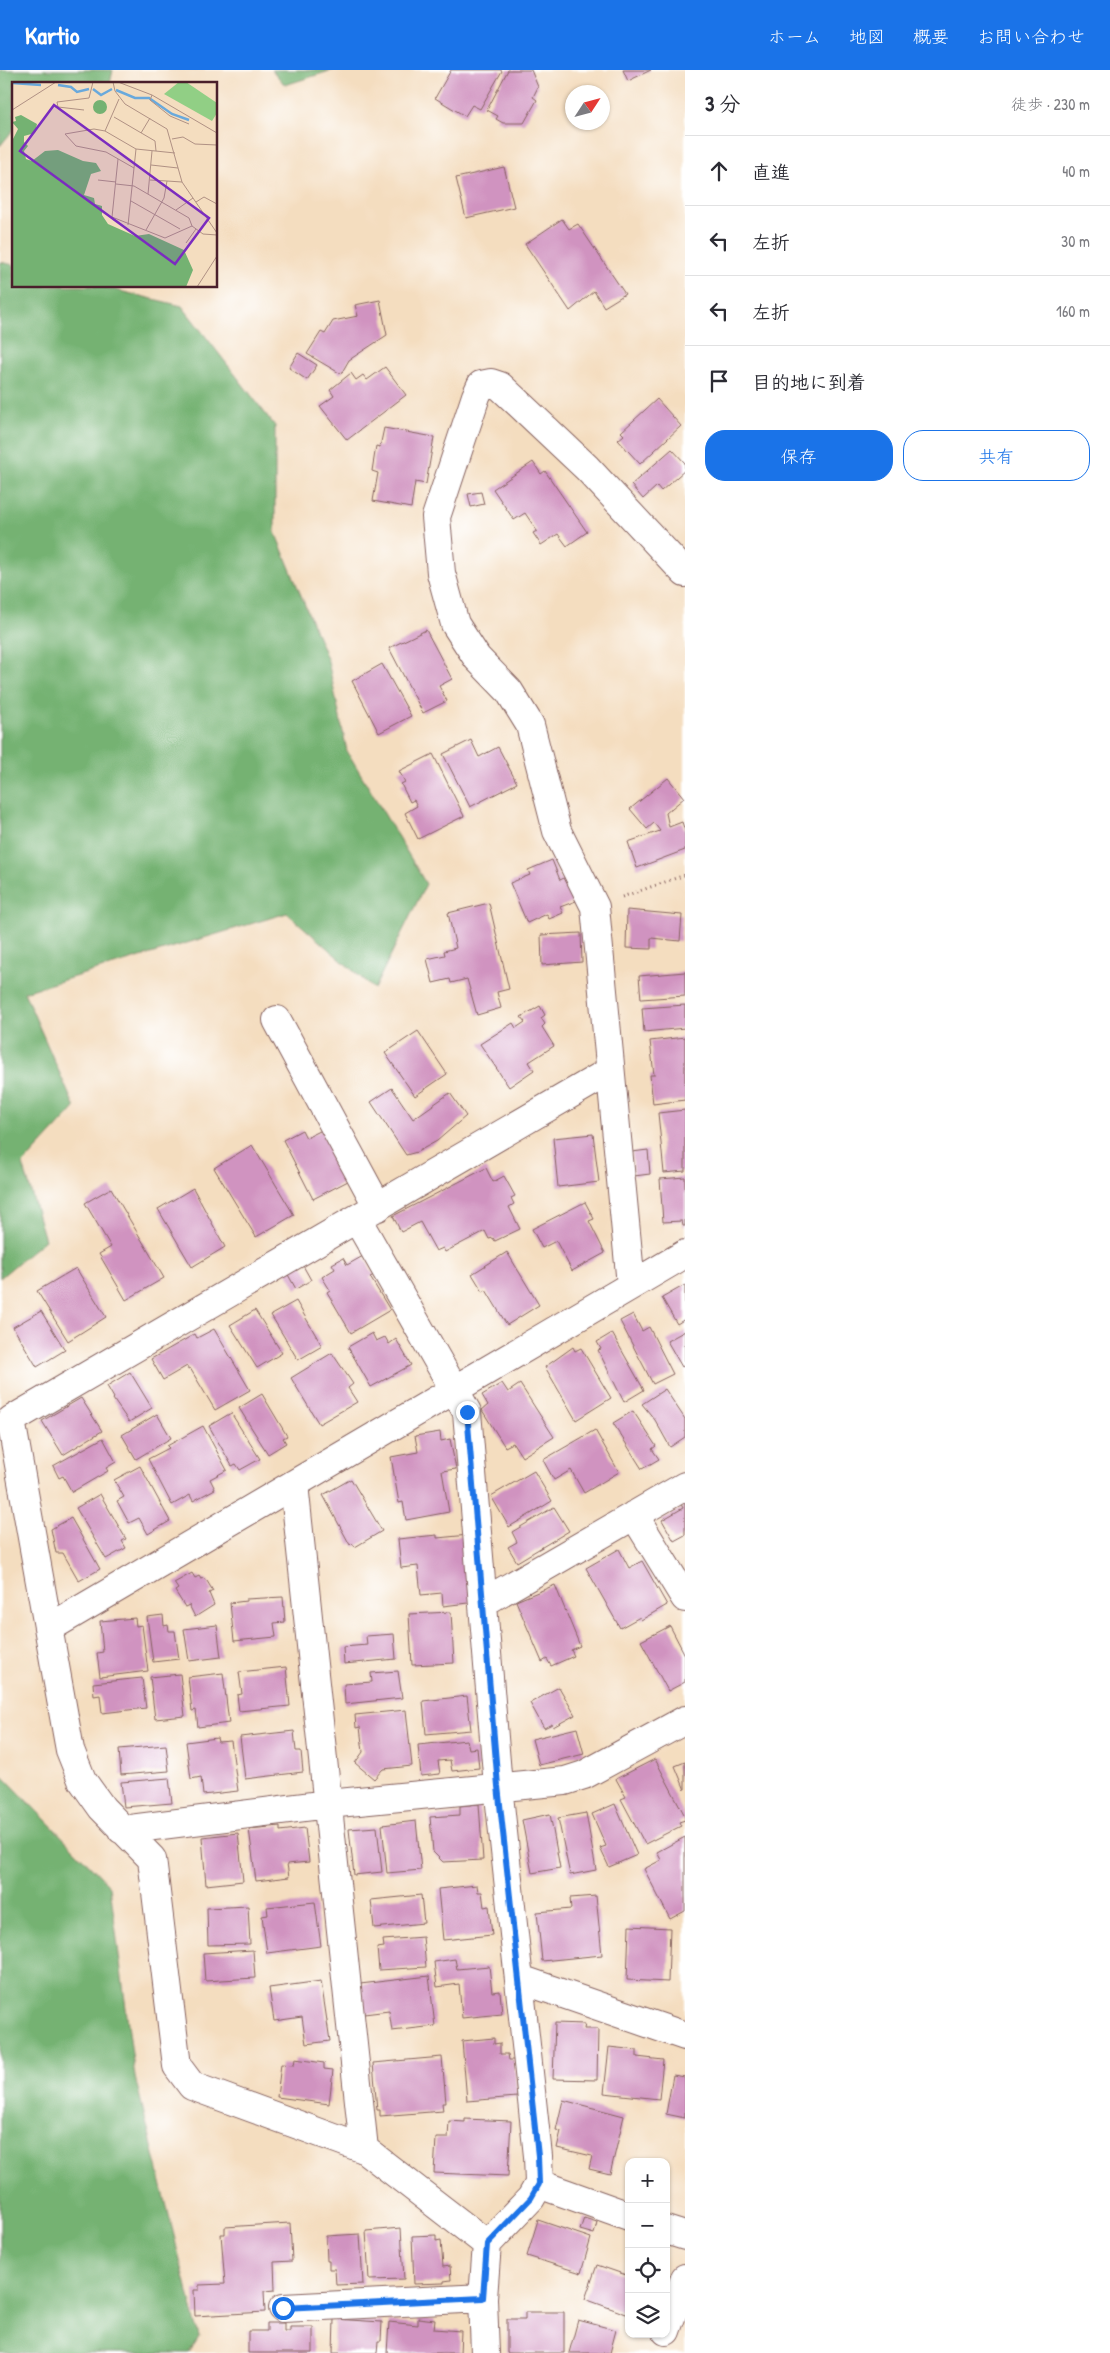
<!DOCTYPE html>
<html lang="ja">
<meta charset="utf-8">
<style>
body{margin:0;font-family:"Patrick Hand","Klee One",sans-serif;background:#f7f7f7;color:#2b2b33}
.controls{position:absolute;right:15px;bottom:15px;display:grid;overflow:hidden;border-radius:10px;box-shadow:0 1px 4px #0004}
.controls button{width:45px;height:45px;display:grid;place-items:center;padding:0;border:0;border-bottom:1px solid #e1e1e2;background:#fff;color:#2b2b33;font:25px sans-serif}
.compass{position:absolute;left:565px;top:15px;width:45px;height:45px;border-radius:50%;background:#fff;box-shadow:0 1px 4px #0004;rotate:54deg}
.stop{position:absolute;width:15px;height:15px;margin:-11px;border:4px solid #1a73e8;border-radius:50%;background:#fff}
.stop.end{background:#1a73e8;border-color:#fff;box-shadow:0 1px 5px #0008}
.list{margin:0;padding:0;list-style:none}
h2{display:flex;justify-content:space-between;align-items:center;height:65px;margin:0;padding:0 20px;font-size:21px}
h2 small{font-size:16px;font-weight:400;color:#7c7c81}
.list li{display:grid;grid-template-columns:32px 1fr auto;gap:15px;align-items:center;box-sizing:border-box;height:70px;padding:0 20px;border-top:1px solid #e1e1e2}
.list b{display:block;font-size:19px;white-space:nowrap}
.list em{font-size:16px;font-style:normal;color:#7c7c81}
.actions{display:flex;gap:10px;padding:15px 20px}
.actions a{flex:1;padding:11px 0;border:1px solid #1a73e8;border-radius:20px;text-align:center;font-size:18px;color:#1a73e8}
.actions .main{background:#1a73e8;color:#fff}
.icon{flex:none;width:28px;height:28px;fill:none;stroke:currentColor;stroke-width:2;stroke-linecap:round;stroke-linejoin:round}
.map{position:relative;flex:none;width:685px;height:2283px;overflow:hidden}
header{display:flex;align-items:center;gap:30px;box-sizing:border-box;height:70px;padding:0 25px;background:#1a73e8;color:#fff}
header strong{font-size:24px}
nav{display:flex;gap:28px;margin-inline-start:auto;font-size:18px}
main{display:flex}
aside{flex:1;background:#fff}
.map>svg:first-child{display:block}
.forest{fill:#74b272;stroke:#5f684e}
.building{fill:#d093c0}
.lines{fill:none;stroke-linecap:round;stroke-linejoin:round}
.minor-casing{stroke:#86625f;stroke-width:30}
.tertiary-casing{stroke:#86625f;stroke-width:30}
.path{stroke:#86625f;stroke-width:3;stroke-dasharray:1 4;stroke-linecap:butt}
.minor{stroke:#fff;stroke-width:28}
.tertiary{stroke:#fff;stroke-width:28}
.route{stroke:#1a73e8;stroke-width:6}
.inset-river{fill:none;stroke:#69a9dc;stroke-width:2.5}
.inset-road{fill:none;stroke:#b09184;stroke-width:1}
.view{fill:#7b2cbf;fill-opacity:0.15;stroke:#7b2cbf;stroke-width:2.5}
.inset-edge{fill:none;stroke:#4a1f2b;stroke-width:2.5}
</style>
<header>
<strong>Kartio</strong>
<nav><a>ホーム</a><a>地図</a><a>概要</a><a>お問い合わせ</a></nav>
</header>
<main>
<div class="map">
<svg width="685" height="2283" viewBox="0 0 685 2283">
<rect width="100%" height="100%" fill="#fff"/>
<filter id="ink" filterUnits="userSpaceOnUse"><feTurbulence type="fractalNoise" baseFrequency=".02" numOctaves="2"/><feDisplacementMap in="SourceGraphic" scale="10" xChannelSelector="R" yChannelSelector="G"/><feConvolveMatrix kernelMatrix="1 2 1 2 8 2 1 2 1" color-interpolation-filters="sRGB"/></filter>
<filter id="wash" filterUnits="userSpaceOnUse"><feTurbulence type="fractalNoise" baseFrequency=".0096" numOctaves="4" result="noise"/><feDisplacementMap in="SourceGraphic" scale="20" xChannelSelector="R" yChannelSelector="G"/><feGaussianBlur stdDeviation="1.12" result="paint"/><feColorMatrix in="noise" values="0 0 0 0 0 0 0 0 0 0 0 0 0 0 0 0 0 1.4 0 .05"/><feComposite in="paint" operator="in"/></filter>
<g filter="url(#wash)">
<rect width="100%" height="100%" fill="#f4ddbf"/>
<!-- forest -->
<path class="forest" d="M0 0H113L110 14H14V59L0 76Z
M272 0H333L285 15Z
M0 192 14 195V216H99L182 236 275 356V462L328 591 347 681 426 814 374 919 287 843 24 922 75 1038 23 1094 45 1170 0 1208Z
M0 1703 110 1816 135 2007 199 2267 189 2283H0Z"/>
<g id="blocks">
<!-- building -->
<path class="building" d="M451 0H500L502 1 480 39 472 35 465 46 435 28Z
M508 0H531L538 17 533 27 537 30 524 53H503L496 49 498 46 487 40Z
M623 0H651L628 11Z
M504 97 514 137 466 148 456 108Z
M562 149 569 159 578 154 625 224 604 237 594 221 570 241 525 174Z
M380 230 387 265 349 290 341 304 307 284 321 262 325 264 333 251 358 246 355 235Z
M298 283 317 295 307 310 289 298Z
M385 297 406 325 347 370 320 336 334 326 330 320 351 303 356 310 363 305 367 310Z
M657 329 681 356 640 394 618 370 624 365 621 362Z
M384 358 434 367 426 414 415 412 411 438 373 431 378 403 372 401 376 376 380 377Z
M672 379 685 393V400L661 421 657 416 643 429 631 415Z
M533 392 541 404 545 401 587 462 567 476 558 464 541 475 533 463 537 461 525 443 514 450 493 419Z
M481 422 484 434 471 437 468 424Z
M426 560 452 609 439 616 447 631 423 643 389 578Z
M382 594 411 646 379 663 352 611Z
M471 670 479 687 498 677 517 713 470 737 443 684Z
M433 684 464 746 418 769 405 743 417 736 414 730 410 732 401 714 405 712 399 701Z
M668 708 684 728 666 743 669 757 682 752 685 761V780L637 798 628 772 660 761 654 753 647 759 630 739Z
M552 790 560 810 566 807 576 831 560 837 563 843 549 849 547 844 527 853 510 813 530 805 528 800Z
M489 833 509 919 497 922 501 938 477 945 467 909 451 913 450 909 433 913 427 889 445 885 444 881 456 878 448 843Z
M627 840 682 845 680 871 651 868V879L626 878Z
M581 863 582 892 542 895 541 865Z
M685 902V926L641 929 639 906Z
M685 935V958L644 962 642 938Z
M540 936 545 945 541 948 545 954 542 957 554 976 529 992 534 1000 509 1017 480 974 513 953 516 958 525 952 521 947Z
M418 961 447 1004 415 1026 385 983Z
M685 967V1030L653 1034 650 1005H654L650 971Z
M392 1018 413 1049 450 1023 466 1046 437 1071 417 1082 406 1085 371 1032Z
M685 1040V1101L664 1103 658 1043Z
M302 1060 306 1068 322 1060 348 1111 313 1129 283 1070Z
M593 1064 599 1112 558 1117 553 1068Z
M252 1075 294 1145 256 1167 214 1098Z
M648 1080 650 1104 634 1106 632 1082Z
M486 1098 493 1112 504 1106 515 1126 511 1128 514 1134 509 1137 520 1159 495 1171 493 1168 489 1169 485 1161 445 1182 443 1178 436 1181 420 1152 401 1162 393 1146Z
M685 1107V1156H683L682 1151 663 1152 660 1109Z
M111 1118 164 1208 126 1230 99 1184 111 1177 85 1133Z
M193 1118 225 1177 192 1197 158 1139Z
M585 1132 594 1149 589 1151 605 1183 572 1201 556 1171 542 1178 532 1159Z
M507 1182 539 1235 507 1255 486 1220 483 1222 472 1204Z
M363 1186 374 1205 370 1207 390 1240 351 1263 327 1222 330 1220 322 1207 335 1199 332 1194 343 1188 347 1195Z
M301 1192 311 1210 296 1219 286 1201Z
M76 1198 106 1247 68 1271 37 1221Z
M685 1215V1249L677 1254 662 1228Z
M296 1231 322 1276 298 1290 271 1245Z
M255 1240 282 1283 257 1298 230 1255Z
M41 1241 65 1280 37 1297 13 1257Z
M633 1244 642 1261 649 1257 673 1304 653 1314 620 1251Z
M214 1259 250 1320 215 1340 190 1298 188 1299 187 1296 163 1310 151 1289 195 1264 197 1268Z
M685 1261V1295L682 1297 667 1271Z
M372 1263 376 1271 385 1267 389 1274 396 1269 411 1295 371 1317 348 1277Z
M612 1263 644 1320 624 1332 598 1280 601 1279 597 1272Z
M573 1277 575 1281 581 1278 611 1328 576 1350 545 1297Z
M332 1283 353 1314 348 1318 357 1332 319 1354 291 1308Z
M130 1302 152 1338 129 1352 113 1329 114 1328 107 1316Z
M502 1313 508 1322 520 1314 554 1367 522 1387 513 1373 505 1377 482 1340 488 1335 482 1325Z
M665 1319 685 1349V1367L670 1377 655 1350 642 1334Z
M262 1324 287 1366 283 1368 286 1373 268 1384 239 1338Z
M81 1328 102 1361 63 1385 42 1351Z
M633 1341 656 1376 652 1379 659 1389 642 1399 613 1353Z
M231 1343 260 1389 240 1400 236 1394 232 1396 209 1356Z
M157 1344 171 1368 136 1389 122 1365Z
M203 1356 227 1400 210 1409 215 1419 193 1431 190 1425 172 1435 148 1389 169 1378 167 1376Z
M595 1360 619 1402 584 1423 571 1400 554 1410 543 1390Z
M440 1362 441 1371 450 1369 456 1399 442 1401 449 1442 406 1450 403 1432 399 1433 391 1387 418 1382 415 1366Z
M103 1368 116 1392 106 1398 108 1401 72 1422 63 1406 59 1408 53 1396Z
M140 1396 170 1451 148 1464 139 1448 129 1453 117 1431 124 1427 114 1410Z
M534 1401 552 1431 509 1457 491 1426Z
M351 1409 382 1461 355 1477 352 1473 350 1475 323 1425Z
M100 1424 126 1469 122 1471 126 1478 106 1489 76 1438Z
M685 1432V1465L674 1471 662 1450 683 1438 681 1434Z
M554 1437 569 1461 517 1492 508 1477 517 1472 512 1462Z
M71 1448 100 1499 79 1511 63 1483H56L51 1459Z
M437 1465V1468L469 1465 476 1532 443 1536 442 1523 421 1525 418 1496 401 1498 398 1469Z
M619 1479 629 1498 642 1491 667 1535 641 1550 640 1547 620 1558 586 1498Z
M192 1503 195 1508 199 1506 201 1509 203 1508 207 1511 213 1521 209 1523 214 1535 195 1547 189 1535 185 1537 175 1521 178 1519 174 1513Z
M555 1515 580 1576 571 1580 574 1586 551 1596 547 1589 542 1592 516 1531Z
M283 1527 285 1552 274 1553 276 1567 234 1571 230 1533 246 1531V1529Z
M451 1542 454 1593 412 1595 409 1544Z
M163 1545 164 1556 168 1555 169 1561H175L179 1589 153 1592 147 1547Z
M135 1548 136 1556 142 1555 148 1601 100 1607 97 1583 103 1582 100 1551Z
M217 1555 221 1587 189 1591 184 1559Z
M670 1556 685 1585V1612L668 1621 641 1571Z
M394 1564 396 1589 344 1594 343 1577 367 1575 366 1566Z
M286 1597 290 1636 239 1641 237 1625 242 1624 239 1602Z
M398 1601 402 1628 345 1634 344 1614 372 1612 371 1603Z
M223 1603 229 1653 198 1657 196 1640 192 1641 188 1607Z
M180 1604 185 1646 155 1649 150 1607Z
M142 1608 146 1638 102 1643 100 1625 94 1626 93 1613Z
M559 1617 575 1645 553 1657 552 1654 544 1658 530 1633Z
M467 1626 471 1660 426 1664 423 1631Z
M406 1640 412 1696 383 1699 374 1709 355 1693 363 1682 360 1657 356 1658 355 1645Z
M577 1658 584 1684 539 1695 532 1669Z
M294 1661 296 1681H301L303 1702 245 1709 240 1667Z
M217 1668 218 1672 231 1671 238 1721 203 1725 201 1707 191 1709 186 1672Z
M467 1670 469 1679 477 1678 479 1698 452 1701 450 1690 438 1691 440 1704 421 1706 418 1675Z
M166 1675 169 1701 121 1705 119 1679Z
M655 1689 685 1746V1750L679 1752 681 1756 645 1774 621 1729 626 1727 616 1709Z
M685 1692V1720L675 1696Z
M169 1708 172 1733 124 1737 121 1712Z
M479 1734 483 1790 443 1792 433 1782 430 1747 460 1745V1736Z
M615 1734 637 1785 609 1797 600 1778 606 1776 592 1744Z
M586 1743 596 1800 570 1805 558 1748Z
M550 1744 560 1798 532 1803 522 1750Z
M416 1751 421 1800 387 1803 382 1755Z
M280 1756V1761L305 1758 309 1792 287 1794 289 1807 256 1811 249 1759Z
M377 1757 382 1802 354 1805 349 1759Z
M238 1763 243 1811 206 1815 202 1767Z
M685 1767V1841L670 1849 644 1799 661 1790 657 1782Z
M477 1815 478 1822H482L484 1837 489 1836 492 1865 443 1870 438 1819Z
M421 1825 424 1853 374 1858 371 1830Z
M596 1826 602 1885 542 1891 537 1842 571 1839 570 1828Z
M315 1832 321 1876 267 1883 262 1846 268 1845 267 1837Z
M248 1836 250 1874 208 1875 207 1838Z
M629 1856 670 1858 668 1912 627 1910Z
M423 1867 426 1897 379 1900 377 1878 384 1877 383 1870Z
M253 1880 255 1908 205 1911 203 1883Z
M455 1889 457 1899 489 1896 492 1922 500 1921 502 1944 462 1948 459 1914 437 1917 434 1892Z
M429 1906 435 1956 392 1961 389 1941 364 1944 360 1914Z
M321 1911 330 1971 306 1974 302 1947 274 1951 269 1918Z
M555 1953 585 1954 584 1959H598L597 2010 553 2009Z
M494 1968V1974L500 1973V1984H508L509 1990H514L517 2027 467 2031 462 1971Z
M609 1977 637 1980V1987L663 1990 659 2029 604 2023Z
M442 1987 446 2033H442L443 2041 380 2046V2040H377L373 1993Z
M295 1989 324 1993V1999L333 2000 329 2034 277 2027 281 1994 294 1995Z
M673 2005 685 2007V2048L666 2044Z
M563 2030 624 2046 610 2104 589 2099 592 2086 557 2078 561 2061 556 2060Z
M465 2049 511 2051 508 2106 434 2103 436 2068H448L449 2051 465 2052Z
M584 2148 597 2152 594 2164 580 2160Z
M538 2150 591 2168 581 2203 527 2186Z
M290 2153 292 2191 274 2192 275 2220 264 2221 265 2242 195 2246 194 2220H199V2215L225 2214 221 2164H225V2157Z
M401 2158 404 2209 369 2210 366 2161Z
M360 2164 363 2214 336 2215 335 2199H329V2191H327L326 2166Z
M436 2165V2171L441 2170 443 2197 450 2196 451 2210 444 2211V2213L414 2214 412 2166Z
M597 2195 629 2206V2245L585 2229Z
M525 2242H564V2283H507V2249H525Z
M418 2248 435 2250 434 2259 461 2261 460 2283H387L389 2252 418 2255Z
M334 2249 382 2252 381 2271H378L377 2283H333Z
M578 2250 616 2260 610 2283H569Z
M267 2253H284V2261H290V2257H313V2283H248V2261H267Z"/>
</g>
</g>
<g filter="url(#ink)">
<use href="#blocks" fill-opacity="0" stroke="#86625f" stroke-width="1"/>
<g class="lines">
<defs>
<path id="minor" d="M277 950 378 1137
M357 1149 467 1342 498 1716 538 2086 539 2114 531 2128 487 2174
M631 1215 595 837 557 761 530 655 509 621 477 588 455 554 441 503 436 447 476 326 481 315 491 313 500 316 587 398 685 503
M294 1414 364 2079
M634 1445 685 1528
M484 1532 685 1416
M49 1558 685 1184
M122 1760 328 1734 565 1711 584 1705 685 1650
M520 1909 685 1966
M539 2114 629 2146
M666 2160 685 2166
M283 2238 483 2228
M485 2283 483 2228 487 2174 364 2079 192 2016 177 1996 152 1789 102 1738 82 1710 70 1680 11 1350 610 1001"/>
<path id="tertiary" d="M666 2261 685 2208"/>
</defs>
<!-- minor casing -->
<use href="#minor" class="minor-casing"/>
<!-- tertiary casing -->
<use href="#tertiary" class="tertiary-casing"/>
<!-- path -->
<path class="path" d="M622 827 685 805"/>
<!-- minor -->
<use href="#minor" class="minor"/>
<!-- tertiary -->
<use href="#tertiary" class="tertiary"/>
</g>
</g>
<g class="lines" filter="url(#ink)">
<!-- route -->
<path class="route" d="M283 2238 483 2228 487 2174 531 2128 539 2114 538 2086 498 1716 467 1342"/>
</g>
<!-- overview -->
<g transform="translate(12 12)">
<rect width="205" height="205" fill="#f4ddbf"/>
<path d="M167 0H174L205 21V31L200 39 152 12Z" fill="#91cf85"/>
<path d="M81 25a7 7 0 1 1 14 0a7 7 0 1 1-14 0ZM9 33 25 42 23 51 12 54V60L16 64 12 69 14 77 20 79 33 69 46 68 71 79 84 81 89 89 79 92 72 113 82 116 83 122 90 124V133L96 142 123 154 137 152 172 168 181 188 174 205H0V59L6 47 0 40 4 39 3 35Z" fill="#74b272"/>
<path class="inset-river" d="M0 1 29 3M46 3 59 5 65 10 77 7M81 7 89 13 100 7M104 8 123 16H137L160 32 177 38"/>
<path class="inset-road" d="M101 0 103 9 113 22 155 47 170 100 205 151M106 0 140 13 205 51M140 13 138 18 158 34 177 42M107 17 93 49 124 67 163 71M0 28 44 0M72 28 46 25 45 20 77 16 81 0M102 35 143 59 144 69M93 49 82 47 53 52 64 64 94 70 122 86M129 51 138 36M160 57 171 55 183 62 205 63M106 77 100 135 153 156 180 144 191 152 205 153M139 83 166 86M86 98 104 100M138 98 155 99M104 102 122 104 177 136 180 144M136 112 140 69M119 119 168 147M184 120 192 115 205 122M164 128 181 116M116 143 124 67M134 148 152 116 155 99 170 100M174 161 184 147M185 205 205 174"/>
<path class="view" d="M42 23 197 136 163 182 8 69Z"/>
<rect width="205" height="205" class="inset-edge"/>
</g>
</svg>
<div class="controls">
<button>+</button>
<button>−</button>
<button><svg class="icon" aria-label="locate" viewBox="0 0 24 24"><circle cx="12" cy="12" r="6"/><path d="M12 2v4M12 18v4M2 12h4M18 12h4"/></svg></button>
<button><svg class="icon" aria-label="layers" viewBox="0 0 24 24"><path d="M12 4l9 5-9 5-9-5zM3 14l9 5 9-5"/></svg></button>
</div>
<svg class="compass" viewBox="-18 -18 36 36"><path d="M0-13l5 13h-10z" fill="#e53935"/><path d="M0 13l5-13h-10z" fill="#7c7c81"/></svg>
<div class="stop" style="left:283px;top:2238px"></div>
<div class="stop end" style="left:467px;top:1342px"></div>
</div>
<aside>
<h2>3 分<small>徒歩 · 230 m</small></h2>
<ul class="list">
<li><svg class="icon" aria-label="ahead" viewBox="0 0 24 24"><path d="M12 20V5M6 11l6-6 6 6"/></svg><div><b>直進</b></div><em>40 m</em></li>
<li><svg class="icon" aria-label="left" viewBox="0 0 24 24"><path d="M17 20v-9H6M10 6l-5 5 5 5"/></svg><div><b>左折</b></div><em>30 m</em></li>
<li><svg class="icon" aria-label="left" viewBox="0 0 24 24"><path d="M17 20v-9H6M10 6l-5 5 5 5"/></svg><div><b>左折</b></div><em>160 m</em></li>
<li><svg class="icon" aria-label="arrive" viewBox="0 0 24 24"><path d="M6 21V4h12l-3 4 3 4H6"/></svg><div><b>目的地に到着</b></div></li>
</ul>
<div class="actions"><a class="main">保存</a><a>共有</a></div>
</aside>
</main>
